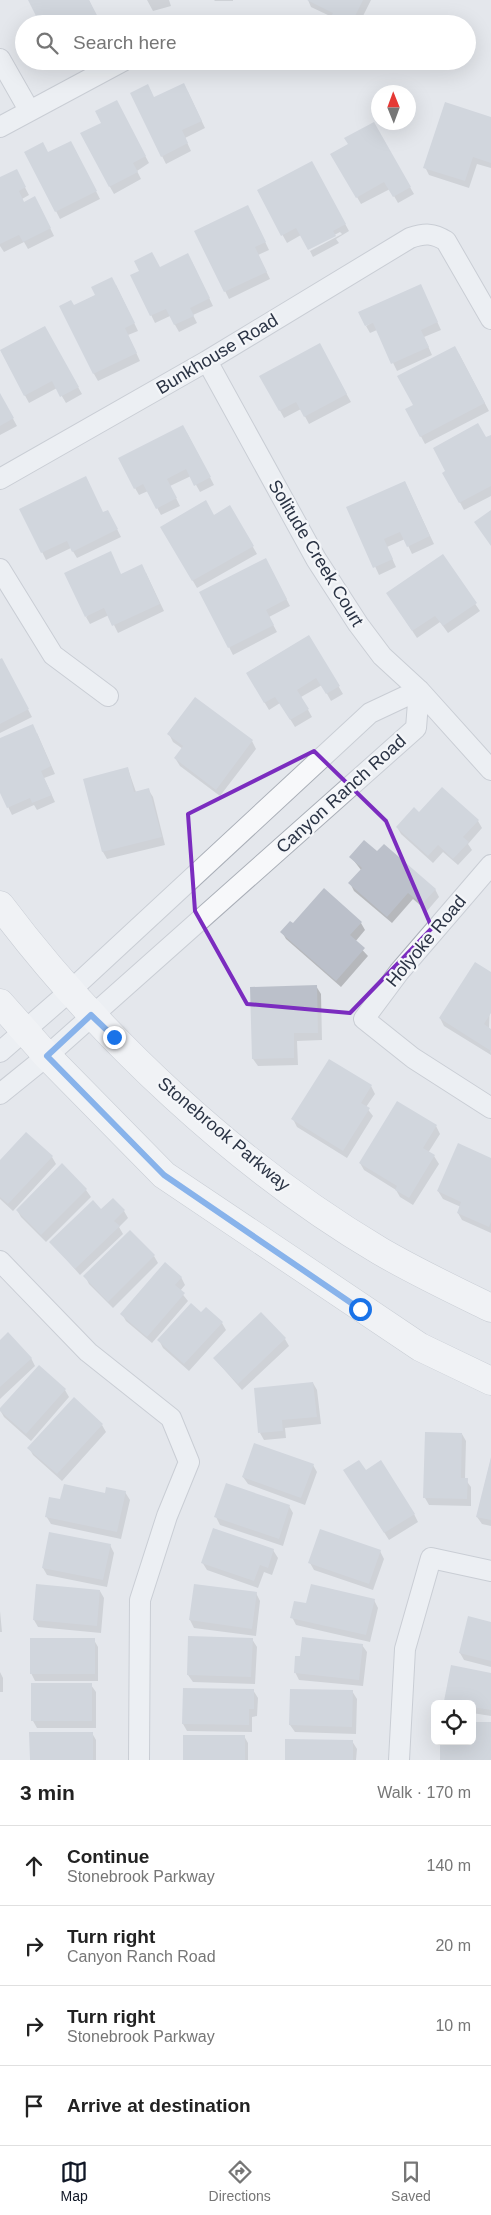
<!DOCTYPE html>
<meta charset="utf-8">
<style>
body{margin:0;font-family:Arial,sans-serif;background:#f2f2f2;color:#222}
.controls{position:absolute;right:15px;bottom:15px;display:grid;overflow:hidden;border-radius:8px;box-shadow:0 5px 20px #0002}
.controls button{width:45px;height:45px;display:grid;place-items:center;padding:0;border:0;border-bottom:1px solid #e0e0e0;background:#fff;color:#222;font:25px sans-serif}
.compass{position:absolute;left:371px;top:85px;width:45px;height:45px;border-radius:50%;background:#fff;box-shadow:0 5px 20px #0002;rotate:359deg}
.stop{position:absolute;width:15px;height:15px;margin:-11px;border:4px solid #1a73e8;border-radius:50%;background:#fff}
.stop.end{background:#1a73e8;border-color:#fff;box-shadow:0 1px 5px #0008}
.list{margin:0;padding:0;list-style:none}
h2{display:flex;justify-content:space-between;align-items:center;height:65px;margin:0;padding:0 20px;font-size:21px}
h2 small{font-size:16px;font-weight:400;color:#767676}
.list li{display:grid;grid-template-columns:32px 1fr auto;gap:15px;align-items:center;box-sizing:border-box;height:80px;padding:0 20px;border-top:1px solid #e0e0e0}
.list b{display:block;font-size:19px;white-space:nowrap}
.list p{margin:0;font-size:16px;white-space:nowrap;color:#767676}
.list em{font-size:16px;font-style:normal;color:#767676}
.icon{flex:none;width:28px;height:28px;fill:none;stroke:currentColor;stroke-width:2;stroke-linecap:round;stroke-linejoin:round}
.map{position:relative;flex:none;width:491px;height:1760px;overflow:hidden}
.search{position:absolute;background:#fff;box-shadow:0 5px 20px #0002;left:15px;right:15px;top:15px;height:55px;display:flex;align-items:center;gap:12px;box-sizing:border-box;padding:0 18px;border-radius:28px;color:#767676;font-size:19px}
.sheet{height:385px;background:#fff}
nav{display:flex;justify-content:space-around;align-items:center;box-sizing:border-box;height:70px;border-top:1px solid #e0e0e0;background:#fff;font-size:14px;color:#767676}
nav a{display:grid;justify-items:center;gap:2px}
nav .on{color:#111827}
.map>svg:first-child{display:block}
.shadow{fill:#0003}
.building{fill:#bbc0ca}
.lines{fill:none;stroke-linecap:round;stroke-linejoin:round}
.minor-casing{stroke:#a9aeb7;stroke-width:22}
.secondary-casing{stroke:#a9aeb7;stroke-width:29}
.minor{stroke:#f7f8fa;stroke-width:20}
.secondary{stroke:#fff;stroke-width:28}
.route{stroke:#1a73e8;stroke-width:6}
.marked{fill:none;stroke:#7b2cbf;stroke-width:4;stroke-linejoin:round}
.labels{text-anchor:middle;stroke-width:4.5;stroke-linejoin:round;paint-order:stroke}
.street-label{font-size:18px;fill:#2b3445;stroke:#f4f6f9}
</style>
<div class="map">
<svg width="491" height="1760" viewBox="0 0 491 1760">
<rect width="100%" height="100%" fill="#e4e7ec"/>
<!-- shadow -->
<path class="shadow" d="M29 0H89L100 24H41Z
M147 0H169L171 6 153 11Z
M214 0H233V1H215Z
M308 0H371L359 24H329L332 17 311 7Z
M188 92 205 128 185 138 191 151 166 164 162 156 155 99Z
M120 109 149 163 137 171 141 179 114 194 110 187 103 123Z
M491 118V168L477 164 469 188 429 175 425 167Z
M373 123 414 194 398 203 390 189 361 204 332 154 349 144Z
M75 150 100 199 60 219 26 152 48 154Z
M312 163 349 231 336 239 339 243 313 257 310 251 342 234 340 232 308 249 301 235 287 243 258 191Z
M0 178H20L29 195 22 199 24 203 39 205 54 236 28 249 24 242 4 252 0 246Z
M252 214 269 250 258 255 270 279 229 299 196 232Z
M192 262 213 306 193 315 197 323 179 332 170 316 155 323 132 276Z
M116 285 138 331 128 335 140 361 98 381 94 374 74 306Z
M424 293 441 330 424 337 432 355 397 371 377 330 370 333 366 326Z
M44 327 82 394 66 403 57 388 29 403 1 351Z
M319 345 351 402 309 424 301 409 284 418 261 376Z
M459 354 489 411 425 444 407 410 414 406Z
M0 395 17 426 0 435Z
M187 433 214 485 200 492 191 476 170 486 180 506 161 515 148 491 139 495 135 488Z
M491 436V496L464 510 444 473Z
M405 482 434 544 412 554 405 539 387 547 396 567 379 575 348 508Z
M230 507 257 554 197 588 162 527 214 517Z
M21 509 103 514 112 519 121 537 77 558 71 548 46 560Z
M443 556 480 611 448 633 440 622 417 638 392 600Z
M270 567 290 606 269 617 277 632 233 655 229 647Z
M146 573 164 611 118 633 109 615 90 624 86 617 121 575Z
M309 636 343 694 331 701 322 685 301 697 312 717 295 727 280 703 269 710 247 673Z
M0 660 6 667 32 717 0 733Z
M196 699 252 741 256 749 220 796 180 766 175 758 183 749 173 742 169 734Z
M37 733 55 774 44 778 55 802 37 810 34 805 12 815 0 790V740Z
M128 769 136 792 148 789 153 797 165 845 107 859 103 852 85 780Z
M419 814 478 821 482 828 468 844 472 850 458 865 443 852 433 863 401 834 397 827Z
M378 853 435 889 439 897 427 911 413 899 392 923 354 891 350 883 361 870 351 857Z
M361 923 365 930 355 942 368 956 341 987 286 939 282 932 293 925Z
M491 974 489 1029 491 1055 444 1026 440 1018Z
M316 986 321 994 322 1040 297 1041 298 1065 258 1066 253 1059Z
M371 1086 375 1094 366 1107 373 1116 347 1158 297 1127 293 1119Z
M436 1126 440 1134 428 1153 434 1156 439 1164 413 1205 400 1197 396 1190 364 1170 360 1163Z
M52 1157 56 1164 13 1211 0 1199V1162Z
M491 1159V1233L462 1220 458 1213 461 1207 443 1199 438 1191Z
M62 1165 86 1190 91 1197 46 1242 21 1217 17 1210Z
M101 1211H124L128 1218 119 1227 123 1234 80 1275 51 1242Z
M154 1256 158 1263 113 1308 89 1284 85 1276Z
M181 1277 185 1285 180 1291 188 1301 152 1343 126 1321 122 1314Z
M201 1314 222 1323 226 1330 189 1371 163 1348 159 1340Z
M285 1339 289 1346 242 1390 214 1358Z
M0 1341 31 1358 35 1366 0 1399Z
M39 1366 65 1390 69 1397 31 1441 4 1417 0 1410Z
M313 1383 317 1390 321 1424 285 1428 286 1438 264 1440 260 1433Z
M102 1425 106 1432 62 1481 33 1455 29 1448Z
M462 1434 466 1441 465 1479 471 1487V1506L429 1505 425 1498Z
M491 1459V1526L482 1524 477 1517Z
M313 1465 317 1472 305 1505 248 1484 243 1477Z
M365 1472 414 1514 418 1522 389 1540 349 1477Z
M125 1492 130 1500 121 1539 51 1524 46 1516 61 1501Z
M289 1506 293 1513 283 1546 220 1525 216 1517Z
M110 1545 114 1553 107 1587 47 1575 43 1568Z
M273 1550 278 1558 272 1575 264 1572 258 1588 207 1570 202 1562Z
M380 1551 384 1559 373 1590 314 1570 310 1563Z
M100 1591 104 1598 101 1633 38 1627 34 1620Z
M256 1593 260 1601 256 1636 194 1628 190 1620Z
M374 1600 378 1608 370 1642 296 1625 292 1617 307 1605Z
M0 1611 2 1632H0Z
M491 1623V1667L464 1660 460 1653Z
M252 1639 257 1647 255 1684 193 1682 188 1675Z
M94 1640 98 1647V1681H35L31 1673Z
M362 1645 367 1652 363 1686 299 1680 295 1672Z
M0 1672 3 1678V1692H0Z
M491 1674V1716L472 1713V1704H447L445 1701Z
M91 1685 96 1692V1728H37L33 1721Z
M253 1690 258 1698 257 1716 252 1717V1732L187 1731 183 1724Z
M352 1691 357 1699 356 1734 295 1732 290 1725Z
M92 1733 96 1740V1760H31Z
M244 1736 248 1743V1760H184Z
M352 1741 357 1749 356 1760H286Z"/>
<!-- building -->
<path class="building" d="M28 0H89L99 19 89 24H40Z
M307 0H363L351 24H327L333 13Z
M184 83 202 121 182 130 188 143 161 157 130 93 148 84 154 97Z
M117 100 146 156 133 163 138 172 109 187 80 133 101 123 95 111Z
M445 102 491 117V163L473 157 465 181 423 168Z
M374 122 411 187 393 197 384 182 356 198 330 154 348 144 344 138Z
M71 141 97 191 55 212 24 152 43 142 48 152Z
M312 161 346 224 333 231 336 236 308 250 296 228 281 236 257 190Z
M17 169 26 187 19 191 24 202 35 196 51 228 23 242 19 235 0 244V177Z
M248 205 266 242 255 247 267 272 224 292 194 231Z
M152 252 160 267 188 253 210 298 190 308 194 316 174 325 166 309 150 316 130 275 139 271 134 261Z
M112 277 135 323 125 328 137 353 93 374 59 306 71 300 74 305 95 295 91 287Z
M421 284 438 322 421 330 429 347 391 364 373 323 365 326 358 312Z
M45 326 79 387 60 397 52 381 24 396 0 350Z
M320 343 347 394 304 417 296 402 279 411 259 376Z
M455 346 485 403 420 437 405 409 413 405 397 376Z
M0 393 14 418 0 426Z
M478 423 486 437 491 435V486L459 503 442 473 445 471 433 448Z
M183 425 211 477 194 486 186 469 167 479 177 498 156 509 143 484 134 489 118 458Z
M86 476 103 512 108 510 118 529 72 552 67 541 41 553 19 509Z
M405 481 430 536 407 547 400 532 384 539 393 559 373 568 346 507Z
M206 500 214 515 230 505 254 546 192 581 160 527Z
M491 510V546L474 522Z
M111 551 121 574 142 564 160 604 112 626 104 608 85 617 64 573Z
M443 554 477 603 443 626 435 616 412 631 386 593Z
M266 558 287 599 266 610 274 625 228 648 199 592Z
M309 635 340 686 326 694 316 678 297 690 309 709 290 720 275 697 264 703 246 673Z
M2 658 29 709 0 724V659Z
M195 697 253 740 216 790 174 758 183 746 167 734Z
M33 724 51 766 41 771 52 795 32 803 30 798 7 808 0 793V738Z
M128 767 134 792 149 788 162 837 102 852 83 779Z
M442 787 479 820 463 837 469 842 453 859 438 845 428 856 396 827 414 807 419 812Z
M364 840 377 851 384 844 436 889 422 904 408 893 387 917 348 883 362 868 349 857Z
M324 888 362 922 350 935 365 948 336 981 280 932 290 921 293 923Z
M475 962 491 972V1013L484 1024 491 1029V1051L439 1018Z
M317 985 318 1033H294V1058L252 1059 250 987Z
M329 1059 372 1085 361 1103 370 1108 343 1151 291 1119Z
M397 1101 437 1125 423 1148 435 1155 409 1198 395 1190 397 1186 359 1163Z
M26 1132 53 1156 8 1204 0 1197V1160Z
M458 1143 491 1158V1222L489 1227 457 1213 461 1202 437 1191Z
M62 1163 87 1189 41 1235 16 1210Z
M113 1198 125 1210 114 1221 120 1226 75 1269 49 1242 93 1200 101 1209Z
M130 1230 155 1255 108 1302 83 1276Z
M165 1262 182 1277 175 1285 185 1293 147 1337 120 1314Z
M191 1303 201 1312 206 1307 223 1322 184 1364 157 1340Z
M261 1312 286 1338 238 1384 213 1358Z
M8 1332 32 1358 0 1387V1340Z
M39 1365 66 1389 26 1434 0 1411V1408Z
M313 1382 317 1417 282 1420 283 1431 258 1433 254 1388Z
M74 1397 103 1424 57 1474 27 1448Z
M425 1432 462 1433 461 1478H468L467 1499 423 1498Z
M254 1443 314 1464 301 1498 242 1477Z
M491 1457V1520L476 1517Z
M359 1460 366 1470 381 1460 415 1514 384 1533 343 1470Z
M226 1483 290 1505 279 1539 214 1517Z
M64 1484 105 1493 106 1487 126 1491 117 1532 45 1517 49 1497 60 1499Z
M213 1528 274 1549 268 1568 260 1565 254 1581 201 1563Z
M320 1529 381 1550 369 1584 308 1563Z
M49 1532 111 1544 103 1580 42 1568Z
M36 1584 100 1590 97 1626 33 1620Z
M194 1584 257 1592 252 1629 189 1620Z
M311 1584 375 1599 366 1635 290 1618 294 1601 306 1603Z
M468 1616 491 1622V1661L459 1653Z
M188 1636 253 1638 251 1677 187 1675Z
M302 1637 363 1644 359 1680 294 1673 295 1656H300Z
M30 1638H95V1674H30Z
M451 1665 491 1673V1710L472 1707V1704L444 1701Z
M31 1683H92V1721H31Z
M183 1688 254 1689V1709H249V1725L182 1724Z
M290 1689 353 1690 352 1727 289 1725Z
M472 1722H491V1760H440V1741H472Z
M29 1732H93V1760H30Z
M183 1735H245V1760H183Z
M285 1739 353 1740V1760H285Z"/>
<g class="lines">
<defs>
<path id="minor" d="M0 59 29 110
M0 127 123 61
M207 361 316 559 358 624 382 656 419 690 491 770
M0 479 207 361 410 238C425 233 433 233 446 241L491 319
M0 569 53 655 108 696
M491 865 399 972 364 1019 413 1058 491 1108
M0 1052 70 991 370 713 419 690
M0 1094 47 1056 416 728 419 690
M0 1261 88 1352 171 1418 189 1462 167 1516 140 1600 139 1760
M399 1760 405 1649 431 1558 491 1571"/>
<path id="secondary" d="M0 905C99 1037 238 1167 380 1251 416 1272 454 1290 491 1308
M0 1003 47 1056 164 1175 420 1347 491 1381"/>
</defs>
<!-- minor casing -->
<use href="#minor" class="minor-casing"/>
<!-- secondary casing -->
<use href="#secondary" class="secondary-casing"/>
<!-- minor -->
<use href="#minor" class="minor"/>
<!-- secondary -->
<use href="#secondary" class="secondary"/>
</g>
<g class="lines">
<!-- route -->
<path class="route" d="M114 1037 91 1015 47 1056 164 1175 360 1309"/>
</g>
<!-- marked area -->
<path d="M0 0H491V1760H0ZM314 751 386 821 432 928 350 1013 247 1004 195 911 188 814Z" fill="#e4e7ec" fill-opacity=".55" fill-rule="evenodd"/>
<path class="marked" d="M314 751 386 821 432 928 350 1013 247 1004 195 911 188 814Z"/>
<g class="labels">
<!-- street labels -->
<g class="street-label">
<text transform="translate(217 354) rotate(-31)" y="6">Bunkhouse Road</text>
<text transform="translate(316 553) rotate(59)" y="6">Solitude Creek Court</text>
<text transform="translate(341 794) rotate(-42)" y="6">Canyon Ranch Road</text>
<text transform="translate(426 941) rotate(-50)" y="6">Holyoke Road</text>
<text transform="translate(224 1134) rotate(40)" y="6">Stonebrook Parkway</text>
</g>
</g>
</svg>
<div class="controls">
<button><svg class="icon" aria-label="locate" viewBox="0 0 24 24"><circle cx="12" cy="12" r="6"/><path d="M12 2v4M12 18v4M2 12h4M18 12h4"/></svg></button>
</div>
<svg class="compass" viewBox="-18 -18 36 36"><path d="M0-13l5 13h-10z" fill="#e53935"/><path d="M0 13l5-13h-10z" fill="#767676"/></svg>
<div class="stop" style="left:360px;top:1309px"></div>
<div class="stop end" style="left:114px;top:1037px"></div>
<div class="search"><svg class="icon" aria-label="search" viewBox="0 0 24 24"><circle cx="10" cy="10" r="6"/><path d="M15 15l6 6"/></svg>Search here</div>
</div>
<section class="sheet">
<h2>3 min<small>Walk · 170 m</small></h2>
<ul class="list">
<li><svg class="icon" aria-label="ahead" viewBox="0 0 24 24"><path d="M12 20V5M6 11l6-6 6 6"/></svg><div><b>Continue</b><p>Stonebrook Parkway</p></div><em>140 m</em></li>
<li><svg class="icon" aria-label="right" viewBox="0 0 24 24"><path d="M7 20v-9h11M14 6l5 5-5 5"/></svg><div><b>Turn right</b><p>Canyon Ranch Road</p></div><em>20 m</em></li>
<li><svg class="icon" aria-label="right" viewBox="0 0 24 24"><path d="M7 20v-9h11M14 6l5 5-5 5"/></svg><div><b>Turn right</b><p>Stonebrook Parkway</p></div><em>10 m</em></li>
<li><svg class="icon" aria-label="arrive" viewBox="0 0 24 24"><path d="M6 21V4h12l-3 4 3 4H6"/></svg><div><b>Arrive at destination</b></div></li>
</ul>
</section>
<nav>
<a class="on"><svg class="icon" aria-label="map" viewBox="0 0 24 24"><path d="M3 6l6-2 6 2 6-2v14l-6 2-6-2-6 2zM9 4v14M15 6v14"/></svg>Map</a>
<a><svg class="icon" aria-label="directions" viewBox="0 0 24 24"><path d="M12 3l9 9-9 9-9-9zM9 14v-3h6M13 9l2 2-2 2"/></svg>Directions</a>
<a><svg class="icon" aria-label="saved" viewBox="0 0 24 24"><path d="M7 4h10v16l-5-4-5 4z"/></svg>Saved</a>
</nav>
